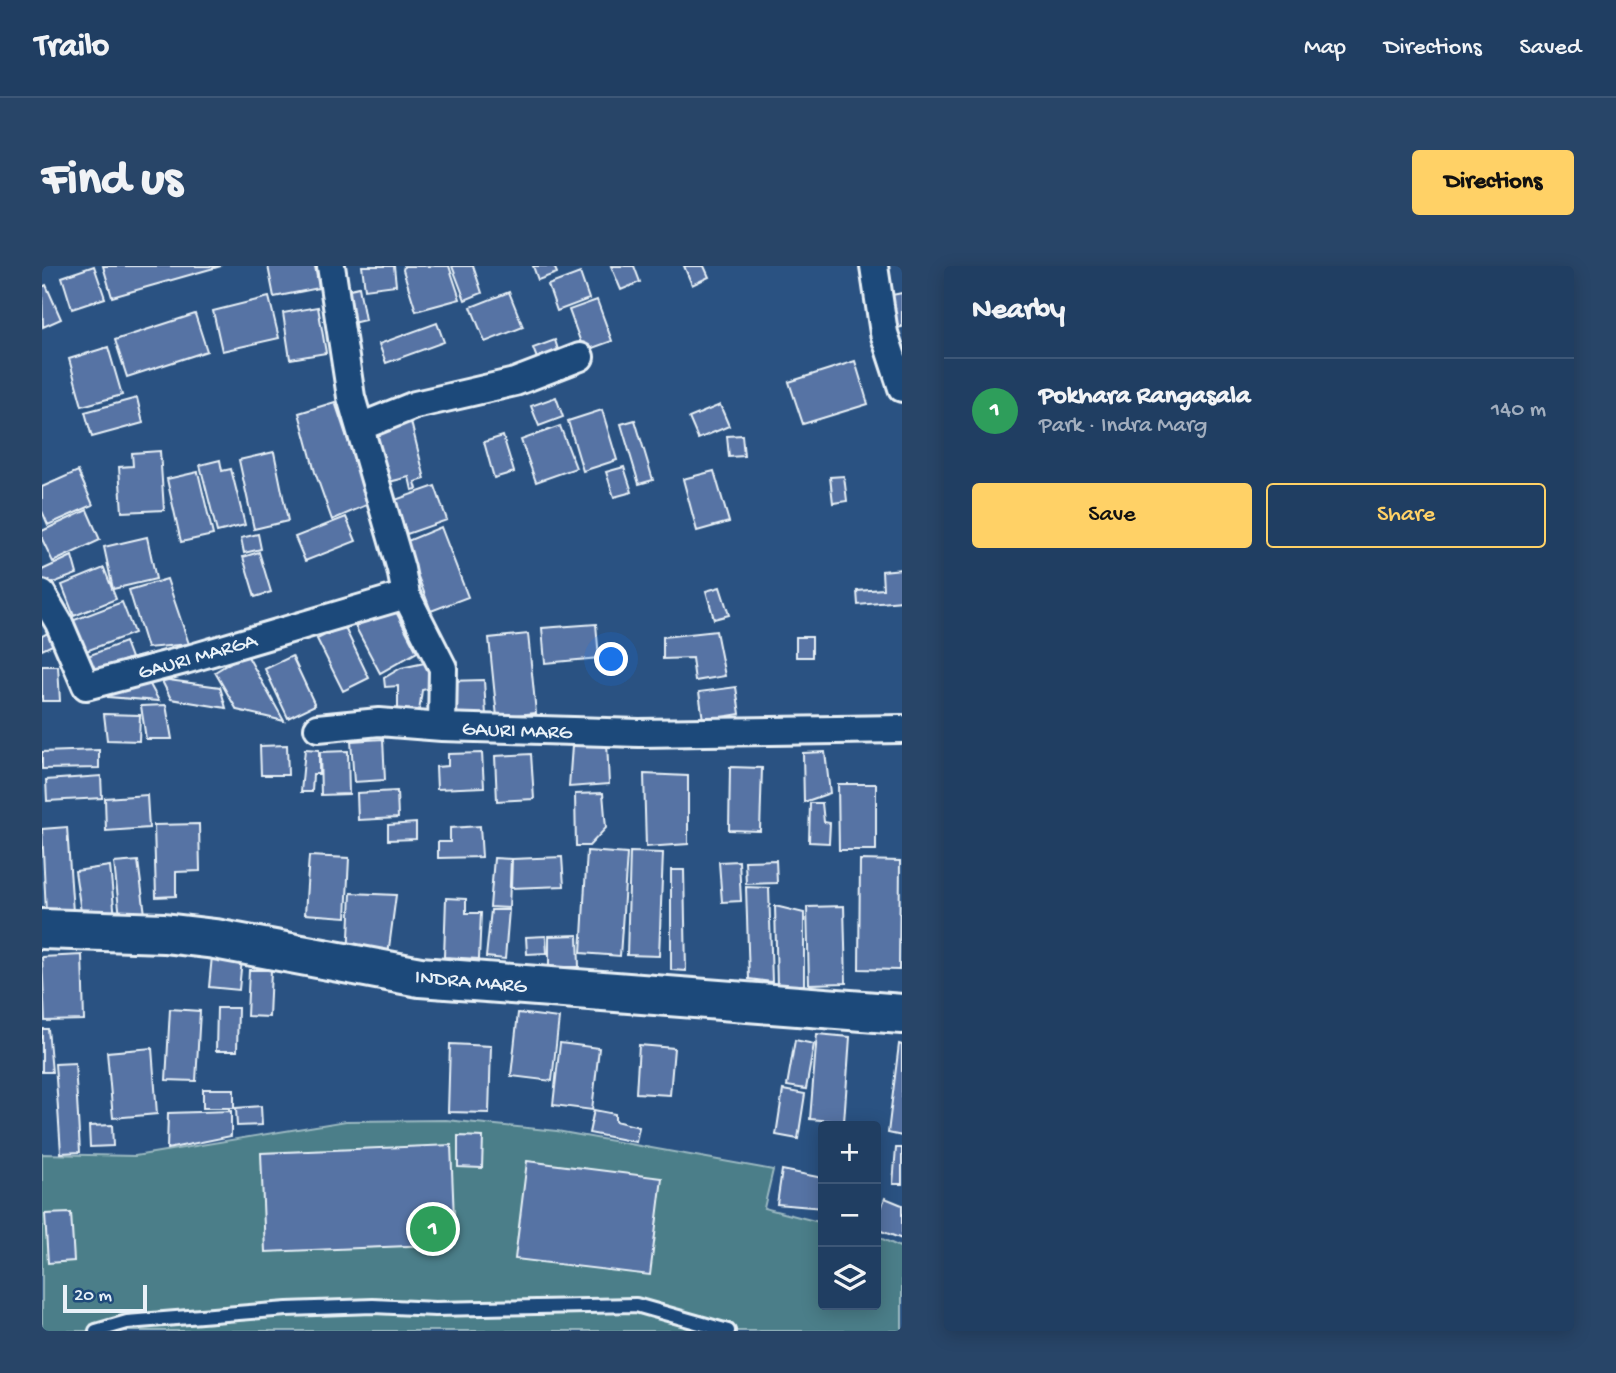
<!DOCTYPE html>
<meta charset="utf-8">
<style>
body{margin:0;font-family:"Gochi Hand",sans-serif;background:#284568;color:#f1f3f6}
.controls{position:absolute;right:21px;bottom:21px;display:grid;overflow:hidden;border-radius:7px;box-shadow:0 4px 18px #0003}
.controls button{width:63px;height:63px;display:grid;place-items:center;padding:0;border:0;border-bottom:2px solid #3d5777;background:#203e62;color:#f1f3f6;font:35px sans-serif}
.scale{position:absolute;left:21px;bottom:18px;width:84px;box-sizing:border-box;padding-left:7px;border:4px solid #e8f1f8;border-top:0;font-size:19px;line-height:24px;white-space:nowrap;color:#e8f1f8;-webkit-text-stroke:5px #1f4a7a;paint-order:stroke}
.you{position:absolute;left:570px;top:394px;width:24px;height:24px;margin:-18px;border:5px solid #fff;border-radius:50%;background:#1a73e8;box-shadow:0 0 0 10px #1a73e833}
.badge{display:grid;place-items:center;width:46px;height:46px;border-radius:50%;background:#ffd166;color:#fff;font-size:23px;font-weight:700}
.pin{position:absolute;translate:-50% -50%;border:4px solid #fff;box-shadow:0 2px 7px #0006}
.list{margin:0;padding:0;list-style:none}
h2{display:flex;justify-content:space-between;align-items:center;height:91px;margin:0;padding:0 28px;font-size:30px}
h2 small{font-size:23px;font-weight:400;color:#a2aebe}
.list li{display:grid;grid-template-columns:46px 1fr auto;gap:21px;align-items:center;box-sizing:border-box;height:105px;padding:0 28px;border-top:2px solid #3d5777}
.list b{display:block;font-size:26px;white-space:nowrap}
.list p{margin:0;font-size:23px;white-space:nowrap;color:#a2aebe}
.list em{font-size:23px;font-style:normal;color:#a2aebe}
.actions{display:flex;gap:14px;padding:21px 28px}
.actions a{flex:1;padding:16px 0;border:2px solid #ffd166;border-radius:7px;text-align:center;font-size:24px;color:#ffd166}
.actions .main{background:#ffd166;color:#111}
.icon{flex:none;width:38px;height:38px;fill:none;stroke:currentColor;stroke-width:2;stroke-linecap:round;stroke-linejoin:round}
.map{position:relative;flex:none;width:860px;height:1065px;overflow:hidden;border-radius:7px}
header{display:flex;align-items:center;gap:42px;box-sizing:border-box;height:98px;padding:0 35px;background:#203e62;border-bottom:2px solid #3d5777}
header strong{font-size:33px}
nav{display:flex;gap:38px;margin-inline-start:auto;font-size:24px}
.intro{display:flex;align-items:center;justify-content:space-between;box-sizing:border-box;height:168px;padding:0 42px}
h1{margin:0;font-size:49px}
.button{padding:18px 32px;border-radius:7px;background:#ffd166;color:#111;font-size:24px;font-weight:700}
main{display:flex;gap:42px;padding:0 42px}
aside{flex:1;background:#203e62;border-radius:7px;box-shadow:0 4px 18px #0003}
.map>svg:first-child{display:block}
.green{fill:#4c7e89;stroke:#9ab8c0;stroke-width:2}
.building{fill:#5673a4;stroke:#e8f1f8;stroke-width:2}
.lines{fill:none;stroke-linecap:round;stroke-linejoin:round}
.lane-casing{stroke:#e8f1f8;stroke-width:18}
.street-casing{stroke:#e8f1f8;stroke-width:32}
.primary-casing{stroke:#e8f1f8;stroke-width:44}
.lane{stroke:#1f4a7a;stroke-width:12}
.street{stroke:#1f4a7a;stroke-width:26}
.primary{stroke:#1f4a7a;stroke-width:38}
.labels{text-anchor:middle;stroke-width:5;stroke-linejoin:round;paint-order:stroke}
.street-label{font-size:21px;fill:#e8f1f8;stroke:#1f4a7a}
</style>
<header>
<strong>Trailo</strong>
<nav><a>Map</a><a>Directions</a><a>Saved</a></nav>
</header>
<div class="intro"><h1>Find us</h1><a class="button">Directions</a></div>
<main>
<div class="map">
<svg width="860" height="1065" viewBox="0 0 860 1065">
<rect width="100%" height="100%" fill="#2a5282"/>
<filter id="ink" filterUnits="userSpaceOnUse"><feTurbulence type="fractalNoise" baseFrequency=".0143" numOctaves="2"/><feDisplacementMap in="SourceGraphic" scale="14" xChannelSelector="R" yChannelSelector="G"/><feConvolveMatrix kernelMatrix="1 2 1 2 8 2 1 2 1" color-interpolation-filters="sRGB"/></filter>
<g filter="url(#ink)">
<!-- green -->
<path class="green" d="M404 854 515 865 731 904 722 942 781 957V1039H834V970L860 982V1065H0V888L93 890 304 855Z"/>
<!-- building -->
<path class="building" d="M52 0 63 32 30 43 20 11Z
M61 0H179L70 31Z
M226 0H273L277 22 232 31Z
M320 0H352L354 19 323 23Z
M362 0H407L418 33 374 45 361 4Z
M410 0H431L440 27 423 34Z
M491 0H512L515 7 496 14Z
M569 0H592L598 16 579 24Z
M642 0H662L667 11 650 19Z
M538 7 547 33 515 45 506 19Z
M4 19 19 53 1 61 0 21Z
M317 21 323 54 306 58 299 25Z
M467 26 481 61 443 76 429 41Z
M860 27V61L855 62 850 29Z
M227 31 237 72 180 85 171 45Z
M555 34 570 75 542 85 527 44Z
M276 41 284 87 248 93 241 47Z
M153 48 165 85 85 111 73 74Z
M395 57 402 76 344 97 337 78Z
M513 74 517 87 496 95 491 82Z
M66 81 80 129 40 140 27 93Z
M813 95 826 138 761 158 747 116Z
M514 131 521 151 497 160 489 140Z
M95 132 101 157 50 171 43 146Z
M293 136 327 238 290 254 273 206 257 147Z
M678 139 687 160 656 173 647 152Z
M560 144 575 194 541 205 526 155Z
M593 154 611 214 597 218 579 158Z
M369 156 383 213 373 216 375 223 370 224 367 211 347 216 334 165Z
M518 160 534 202 494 216 479 174Z
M700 169 702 190 687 191 685 170Z
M461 170 472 206 452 212 442 176Z
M118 185 122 244 80 246 77 201 91 200 90 187Z
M232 186 246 255 212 263 197 194Z
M178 194 180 205 189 203 203 259 175 266 158 199Z
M582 201 590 226 572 231 564 206Z
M36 205 51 239 6 259 0 245V221Z
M672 205 687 256 655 265 641 213Z
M156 206 171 269 139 276 125 213Z
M802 210 805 235 791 237 788 211Z
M393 220 405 254 365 268 353 234Z
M45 244 58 274 11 296 0 273V265Z
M304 251 314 275 263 295 253 271Z
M399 261 426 331 389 345 363 276Z
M216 268 219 283 202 287 199 272Z
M105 271 114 313 71 323 62 281Z
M217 286 229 326 213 331 201 291Z
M30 290 35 308 3 320 0 316V304Z
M62 302 74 333 32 350 20 319Z
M860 303V335L816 339 815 325 841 323 840 305Z
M125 313 147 378 105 382 87 324Z
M678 321 687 349 672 353 664 325Z
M80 336 92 367 39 387 27 356Z
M351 340 375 386 338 407 313 360Z
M554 358 557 392 503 397 500 362Z
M302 360 327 412 301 425 275 373Z
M13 363 19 375 0 384V370Z
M674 365 683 410 653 415 650 392 621 393V371Z
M486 368 494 447 455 451 447 372Z
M754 371H770V391H754Z
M83 376 89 392 46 408 40 392Z
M204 387 242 455 195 444 173 406Z
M250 390 273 439 246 452 223 403Z
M392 395 394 421 380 424 377 446 356 445V420L343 421 342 412 359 402Z
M0 400H16L18 435H0Z
M105 413 117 435 66 431 68 418Z
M119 413 178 421 184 442 129 433Z
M442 414 444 449 408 451 406 415Z
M694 421 698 448 661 454 657 426Z
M124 439 130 473H104L99 440Z
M62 448 98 449 97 475 65 474Z
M341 473 343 514 312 516 309 475Z
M565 476 567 518 527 521 530 480Z
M245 479 246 509H219L218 480Z
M263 483 277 484V508H271L270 526H259Z
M57 484V502L0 503V486Z
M306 485 307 528 279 529 278 486Z
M783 486 788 527 762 536 761 487Z
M440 487 442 521 395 523 394 501 406 500V488Z
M489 488 492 533 455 535 453 490Z
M688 501 720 502 718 565 687 564Z
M602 508 646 510V578L604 581Z
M59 510 60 532 5 535 4 514Z
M796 518H834V584H797Z
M355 525 356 552 316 554 315 527Z
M561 527 564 562 547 580H534L533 528Z
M105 529 107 562 64 565 63 532Z
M768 537H780L782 556 788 557 787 577 767 576Z
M374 557V573L346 574V559Z
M157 558 158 605 134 606V630L114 631 112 559Z
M438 560 440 591 396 592V576H408V562Z
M25 561 31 646 4 647 0 563Z
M545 585 585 588 578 690 539 687Z
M588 586 621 587 617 690 585 689Z
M267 590 307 592 304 651 263 648Z
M520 591 522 620 469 622 470 593Z
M452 592 469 593 467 642 448 641Z
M734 594 735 617 704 618 703 595Z
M818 594 858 595 857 704 817 703Z
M96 595 103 648 78 651 72 597Z
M697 595 699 635 680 636 677 596Z
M68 600 73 652 40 653 33 605Z
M629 604H642L644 705 629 704Z
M704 621 727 622 730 716 707 713Z
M309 627 354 629 345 697 306 693Z
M404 632 424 633V647H439L437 693 402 691Z
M733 640 762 647V719L735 720Z
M802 640 804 717 767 718 765 641Z
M449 644H467L463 693 444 691Z
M536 669 537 701H507V670Z
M504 670 505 687 485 688 484 671Z
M40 689 42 754 3 755 0 691Z
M170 690 200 693 197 724 167 721Z
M207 704H229L227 751 205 750Z
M175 742H196L195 785H174Z
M128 743 158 745 154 815 124 814Z
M476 747 517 752 510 815 469 810Z
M0 763H6L10 806H0Z
M775 768 808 771 802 856 768 853Z
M753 774 772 778 764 823 745 820Z
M518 777 557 782 550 844 511 839Z
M408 778 449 780 447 847 406 846Z
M857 778 860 779V870L846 867Z
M597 779 632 782 628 829 594 827Z
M110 782 115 848 71 852 65 786Z
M33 797 38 886 19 887 13 798Z
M161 823H192V842H161Z
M741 824 763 828 756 873 734 869Z
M219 840 220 859 195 860 194 842Z
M552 844 573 848V855L597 861 594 876 547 867Z
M189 845V870L125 883 126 847Z
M70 859 71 880 48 881 47 860Z
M416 870 441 871 440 902 416 901Z
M409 879 413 978 223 986 219 887Z
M854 882H860V918H851Z
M485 895 620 912 608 1009 473 993Z
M740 904 781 912V942L735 938Z
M843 932 860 939V973L834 963V956Z
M29 947 32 995 6 997 3 948Z"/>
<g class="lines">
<defs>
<path id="lane" d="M54 1065 85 1056 245 1043 331 1040 393 1043 594 1039 686 1065"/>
<path id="street" d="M289 0 309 131 359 303 364 329 401 402 400 461 597 467 860 463
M832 0 842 67 860 122
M318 161 373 139 473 116 538 91
M0 328 17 357 44 420 143 394 364 329
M276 462 337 456 400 461"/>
<path id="primary" d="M0 663 122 667 173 673 378 711 860 748"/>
</defs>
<!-- lane casing -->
<use href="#lane" class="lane-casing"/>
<!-- street casing -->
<use href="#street" class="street-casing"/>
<!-- primary casing -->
<use href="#primary" class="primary-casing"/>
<!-- lane -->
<use href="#lane" class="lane"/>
<!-- street -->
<use href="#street" class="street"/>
<!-- primary -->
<use href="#primary" class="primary"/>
</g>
</g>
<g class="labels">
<!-- street labels -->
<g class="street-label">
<text transform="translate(155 389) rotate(-16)" y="7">GAURI MARGA</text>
<text transform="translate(475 463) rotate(2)" y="7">GAURI MARG</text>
<text transform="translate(429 714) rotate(5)" y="7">INDRA MARG</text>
</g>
</g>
</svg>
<div class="controls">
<button>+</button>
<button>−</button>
<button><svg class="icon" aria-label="layers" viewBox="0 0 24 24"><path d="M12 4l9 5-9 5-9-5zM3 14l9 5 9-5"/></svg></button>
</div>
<div class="scale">20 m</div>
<div class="you"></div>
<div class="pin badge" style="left:391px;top:963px;background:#2e9e5b">1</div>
</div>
<aside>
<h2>Nearby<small></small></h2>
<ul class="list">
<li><span class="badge" style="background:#2e9e5b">1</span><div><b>Pokhara Rangasala</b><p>Park · Indra Marg</p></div><em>140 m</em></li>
</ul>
<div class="actions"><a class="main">Save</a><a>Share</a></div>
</aside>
</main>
